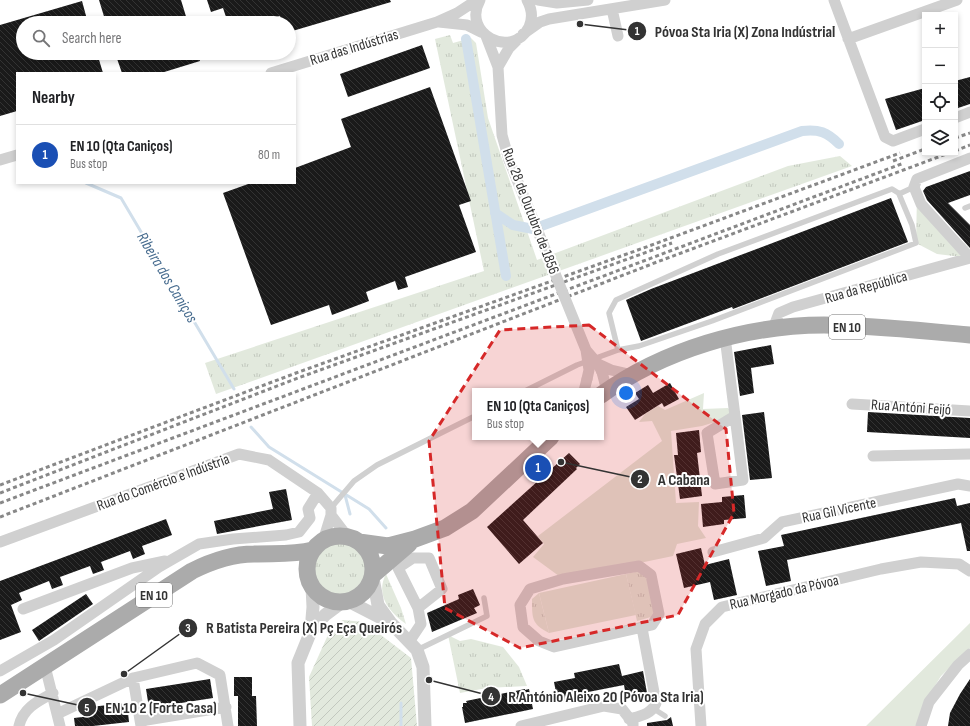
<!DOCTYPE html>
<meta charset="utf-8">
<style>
body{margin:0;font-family:"Sofia Sans Condensed",sans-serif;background:#f2f2f2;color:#202124}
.controls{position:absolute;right:12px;top:12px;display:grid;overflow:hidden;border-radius:0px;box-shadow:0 2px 6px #0003}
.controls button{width:36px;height:36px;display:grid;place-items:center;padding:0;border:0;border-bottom:1px solid #e0e0e0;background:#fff;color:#202124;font:20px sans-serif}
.you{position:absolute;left:626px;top:393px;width:14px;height:14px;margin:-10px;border:3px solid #fff;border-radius:50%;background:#1a73e8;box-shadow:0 0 0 6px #1a73e833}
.badge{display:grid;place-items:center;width:26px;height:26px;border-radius:50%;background:#ea580c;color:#fff;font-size:13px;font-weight:700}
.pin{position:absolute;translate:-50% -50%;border:2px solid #fff;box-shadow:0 1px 4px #0006}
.popup{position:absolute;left:472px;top:388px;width:132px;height:52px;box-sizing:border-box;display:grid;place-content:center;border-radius:0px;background:#fff;filter:drop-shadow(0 1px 3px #0005);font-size:13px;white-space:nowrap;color:#757577}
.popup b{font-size:15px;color:#202124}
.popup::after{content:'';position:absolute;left:50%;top:100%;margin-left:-8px;border:8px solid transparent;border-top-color:#fff}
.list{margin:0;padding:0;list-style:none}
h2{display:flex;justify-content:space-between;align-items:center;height:52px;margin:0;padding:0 16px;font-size:17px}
h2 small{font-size:13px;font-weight:400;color:#757577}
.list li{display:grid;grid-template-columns:26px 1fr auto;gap:12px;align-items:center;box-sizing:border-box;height:60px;padding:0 16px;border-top:1px solid #e0e0e0}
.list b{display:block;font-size:15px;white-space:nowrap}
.list p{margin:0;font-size:13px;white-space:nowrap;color:#757577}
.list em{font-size:13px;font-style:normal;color:#757577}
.icon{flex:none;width:22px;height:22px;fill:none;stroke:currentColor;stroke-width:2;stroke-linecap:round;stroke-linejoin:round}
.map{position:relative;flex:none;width:970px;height:726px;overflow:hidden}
.search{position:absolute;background:#fff;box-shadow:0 2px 6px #0003;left:16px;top:16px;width:280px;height:44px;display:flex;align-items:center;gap:10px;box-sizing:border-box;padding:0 14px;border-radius:22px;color:#757577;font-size:15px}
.panel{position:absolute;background:#fff;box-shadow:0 2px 6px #0003;left:16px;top:72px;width:280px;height:112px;border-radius:0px}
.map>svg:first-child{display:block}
.grass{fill:url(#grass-tufts)}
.park{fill:#e2e9dd}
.garden{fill:url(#garden-furrows)}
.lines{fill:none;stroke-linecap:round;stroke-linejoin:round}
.stream{stroke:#d1dfeb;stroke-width:3}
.canal{stroke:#d1dfeb;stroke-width:10}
.building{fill:url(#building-back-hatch)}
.service{stroke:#d0d0d0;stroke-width:5.5}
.minor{stroke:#d0d0d0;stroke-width:11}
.tertiary{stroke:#d0d0d0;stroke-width:13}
.primary{stroke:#ababab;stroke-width:17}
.rail{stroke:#888;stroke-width:3;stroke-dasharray:4 3;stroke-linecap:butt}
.minor-bridge{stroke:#d0d0d0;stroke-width:11}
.marked{fill:#d62828;fill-opacity:0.2;stroke:#d62828;stroke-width:3;stroke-dasharray:8 5;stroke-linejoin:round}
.labels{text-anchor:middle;stroke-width:4;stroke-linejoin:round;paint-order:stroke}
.shield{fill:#fff;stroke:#707070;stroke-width:1}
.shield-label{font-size:14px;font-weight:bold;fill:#333}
.street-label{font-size:15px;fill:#333;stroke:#fff}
.water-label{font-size:16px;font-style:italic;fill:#476c8f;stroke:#fff}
.leader{fill:none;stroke:#333;stroke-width:1.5}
.callout-dot{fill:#333;stroke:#fff;stroke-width:1.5}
.mark-label{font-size:12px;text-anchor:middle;font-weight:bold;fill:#fff}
.callout-label{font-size:16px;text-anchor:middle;font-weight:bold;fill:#333;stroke:#fff;stroke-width:4;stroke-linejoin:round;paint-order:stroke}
</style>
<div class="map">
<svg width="970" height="726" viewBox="0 0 970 726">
<defs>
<pattern id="grass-tufts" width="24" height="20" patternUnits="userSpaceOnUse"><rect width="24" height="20" fill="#e2e9dd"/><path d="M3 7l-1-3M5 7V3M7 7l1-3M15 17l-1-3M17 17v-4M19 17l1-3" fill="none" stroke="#c2c8be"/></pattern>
<pattern id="garden-furrows" width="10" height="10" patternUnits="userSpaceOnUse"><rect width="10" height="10" fill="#e2e9dd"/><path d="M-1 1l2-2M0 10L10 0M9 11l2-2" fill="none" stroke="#c2c8be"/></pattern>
<pattern id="building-back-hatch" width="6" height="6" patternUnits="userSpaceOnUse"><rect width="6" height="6" fill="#1a1a1a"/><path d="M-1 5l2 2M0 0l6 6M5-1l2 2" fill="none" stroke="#333"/></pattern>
</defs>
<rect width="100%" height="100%" fill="#fff"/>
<!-- grass -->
<path class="grass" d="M450 35 453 43 471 38 476 43 488 118 537 260 788 166 840 156 852 166 216 394 205 363 484 271 435 39Z
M917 195 970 249V258L937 254 916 243Z
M314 569a27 27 0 1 1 54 0a27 27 0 1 1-54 0Z
M639 571 648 578 655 609 651 617 637 621 626 574Z
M386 574 401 608 406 624C389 612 375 595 386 574Z
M539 593 549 633C532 624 532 619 532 599Z
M448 635 460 641 471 639 503 647 519 667 527 686 487 688 460 693Z"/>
<!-- park -->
<path class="park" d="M704 393 703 409 728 408 735 416 702 426 671 431 676 503 699 502 698 526 706 538 677 544 673 556 563 579 533 557 544 544 538 536 662 441 652 421 639 422 645 414 658 406 665 410Z
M626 574 636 615 549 633 539 593Z
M970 623V648L941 676 925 702 916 726H866Z"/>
<!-- garden -->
<path class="garden" d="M343 620 364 622 411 658 417 726H312L309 677 332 626Z"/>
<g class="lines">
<!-- stream -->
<path class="stream" d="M86 183 121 198 234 389
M251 427 269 447 369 509 386 528
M345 495 350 514
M401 703V726"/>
<!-- canal -->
<path class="canal" d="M466 39 506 276
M495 213 513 225 533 229 802 131C819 129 827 132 839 144"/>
</g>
<!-- building -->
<path class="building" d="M99 0H181L188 23H106Z
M207 0H390L391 2 289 32V23H282L280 16 257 23H228L223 8 211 12Z
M82 1 88 23H23V53H97L103 73H17V111L0 116V25Z
M422 45 430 68 348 97 340 74Z
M115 53H197L200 61 161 73H122Z
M970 77V104L955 109V81Z
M430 87 471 201 459 205 476 252 405 277 408 287 398 290 395 281 366 292 369 301 332 315 329 305 271 325 223 193 251 183H295V168L351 147 341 119Z
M925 88V120L896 130 885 99Z
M970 171V195L948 203 970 225V248L927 200 923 191 926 187Z
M891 198 908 242 733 309 732 307 641 341 626 300 651 289Z
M771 345 774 364 751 368 754 393 740 396 734 352Z
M670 383 679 399 664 407 662 403 635 420 626 407 639 399 635 393 648 385 653 393Z
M764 412 772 478 750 480 742 415Z
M868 412 970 418V438L867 432Z
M699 430 701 452 697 453 702 496 680 499 674 455H678L676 433Z
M569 453 580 464 576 468 577 469 523 520 543 543 519 564 487 527Z
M286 489 292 520 217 534 214 521 273 509 269 492Z
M744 495 746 518 724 520V524L703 527 701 504 722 502V497Z
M955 498 957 506 970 503V551H967L961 523 787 560 791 581 766 586 758 551 784 546 781 535Z
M166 519 172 535 142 546 145 554 133 559 130 551 101 562 104 570 93 574 90 566 60 577 63 585 52 589 49 581 19 593 22 600 11 605 21 632 0 640V581Z
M701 548 705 565 729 559 737 595 714 600 710 582 684 588 676 554Z
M473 589 480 605 474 608 477 613 432 632 427 613 459 599 458 595Z
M86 594 93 604 39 641 32 630Z
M619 664 622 676 643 671 647 693 626 697 624 685 578 694 579 699 558 703 554 682 575 678 574 673Z
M234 677H252V696H256L257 726H238V696H234Z
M210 679 213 698 149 708 146 689Z
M970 679V726H948L950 713 960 694Z
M525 689V690L529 689 533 709 465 723 462 707H463V703H467L466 701Z
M127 703 129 722 93 726H75L74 718 91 716 90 707Z
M671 717 673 726H647V723L667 720Z"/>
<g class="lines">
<!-- service -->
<path class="service" d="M900 194 892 189 718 254 616 300 609 313 618 350 639 346 712 321 916 243 912 225 899 194 914 187
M965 208 970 206
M525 391 577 365 618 350
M331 508 354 481 377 465 475 416
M417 650 487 616 484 598
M654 709 665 716"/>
<!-- minor -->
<path class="minor" d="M480 0C461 34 512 60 529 27 533 18 532 9 527 0
M538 0 557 3 588 0
M834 0 885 137 893 141 925 129
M612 9 618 36
M439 22 467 25 481 32
M523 34 540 22 549 19 665 0
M486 36 498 67 502 135 509 160
M848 39 957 0
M498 67 509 48 517 40
M271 73 437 22 457 13 477 0
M955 118 970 112
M970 158 917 179 914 187 921 204 970 258
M0 160 17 155
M773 329 779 313 793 307 970 258
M725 337 735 416 707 433 715 484 743 480 735 416
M598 364 611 370 633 375
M602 372 607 391
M584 391 587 379
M852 404 970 411
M873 456 970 454
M331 515 347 536
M0 542 239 454 269 460 318 493 331 508V515L323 541
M713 552 764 538 782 522 958 484 970 486
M639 566 651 575 659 614 652 625 554 647 539 641 523 627 520 605 530 589 563 579Z
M23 609 132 568 165 561
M409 642 421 624 418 608 442 589 429 558H413L398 568 418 608
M45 666 60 726
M0 671 54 640 159 567 199 544 233 539 286 535 299 532 310 518 308 509 318 493
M133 678 141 726
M57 714 133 678 197 663 220 675 228 726
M629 719C640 716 652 714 656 703L642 628
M141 721 226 707
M19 726C23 708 38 701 53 693
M521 726 604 706 622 709 633 723V726
M701 726 696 649 705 624 722 607 881 569 921 562 959 564 970 571
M921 726 929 702 958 665 970 654"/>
<!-- tertiary -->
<path class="tertiary" d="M373 578 378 605 391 623 417 650 423 667 425 726
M348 601 387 621
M311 631 325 615 341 603
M300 726 298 663 311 631 313 607 312 587"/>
<!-- primary -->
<path class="primary" d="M601 395C663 350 747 325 824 325 873 325 922 331 970 335
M307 569a33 33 0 1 1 66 0a33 33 0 1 1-66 0Z
M359 542 388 546 415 539 445 528 472 511 551 437
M374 574 409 544
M0 695 192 571C212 561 232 554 254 554 274 553 293 555 313 550"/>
<!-- rail -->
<path class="rail" d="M955 138 970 133
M955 151 970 145
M893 161 925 149
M0 485 296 373 649 246 900 153
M0 493 298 378 672 243
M0 503 904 163
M0 517 657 262 949 153"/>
<!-- minor-bridge -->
<path class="minor-bridge" d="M509 160 586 350 589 370 587 379
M586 350 598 364 602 372"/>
</g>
<!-- marked area -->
<path class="marked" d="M589 325 726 429 734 513 678 615 520 648 445 608 429 441 500 330Z"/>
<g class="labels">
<!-- shield labels -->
<g class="shield">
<rect x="829" y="315" width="36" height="24" rx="3"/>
<rect x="136" y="583" width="36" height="24" rx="3"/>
</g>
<g class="shield-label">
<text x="847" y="332">EN 10</text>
<text x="154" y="600">EN 10</text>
</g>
<!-- street labels -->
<g class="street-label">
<text transform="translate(354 47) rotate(-17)" y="5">Rua das Indústrias</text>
<text transform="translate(531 211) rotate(69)" y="5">Rua 28 de Outubro de 1856</text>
<text transform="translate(866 287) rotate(-16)" y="5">Rua da República</text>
<text transform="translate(911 407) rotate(4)" y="5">Rua Antóni Feijó</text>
<text transform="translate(163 482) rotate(-20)" y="5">Rua do Comércio e Indústria</text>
<text transform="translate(839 510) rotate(-12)" y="5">Rua Gil Vicente</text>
<text transform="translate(784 592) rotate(-13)" y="5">Rua Morgado da Póvoa</text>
</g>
<!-- water labels -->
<g class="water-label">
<text transform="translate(168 277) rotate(59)" y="6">Ribeira dos Caniços</text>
</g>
</g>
<!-- callouts -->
<path class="leader" d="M580 24L637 31M561 462L640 479M124 674L188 628M429 680L491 696M23 693L87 707"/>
<g class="callout-dot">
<circle cx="580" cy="24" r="4"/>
<circle cx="561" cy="462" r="4"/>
<circle cx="124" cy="674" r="4"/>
<circle cx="429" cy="680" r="4"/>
<circle cx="23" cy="693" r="4"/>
<circle cx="637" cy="31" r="10"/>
<circle cx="640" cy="479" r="10"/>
<circle cx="188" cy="628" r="10"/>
<circle cx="491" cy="696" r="10"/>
<circle cx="87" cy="707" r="10"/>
</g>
<g class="mark-label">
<text x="637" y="35">1</text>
<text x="640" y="483">2</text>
<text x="188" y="632">3</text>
<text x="491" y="701">4</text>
<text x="87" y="712">5</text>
</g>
<g class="callout-label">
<text x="745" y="37">Póvoa Sta Iria (X) Zona Indústrial</text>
<text x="684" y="485">A Cabana</text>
<text x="304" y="633">R Batista Pereira (X) Pç Eça Queirós</text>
<text x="606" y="702">R António Aleixo 20 (Póvoa Sta Iria)</text>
<text x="161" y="713">EN 10 2 (Forte Casa)</text>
</g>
</svg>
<div class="controls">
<button>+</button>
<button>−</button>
<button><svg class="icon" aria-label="locate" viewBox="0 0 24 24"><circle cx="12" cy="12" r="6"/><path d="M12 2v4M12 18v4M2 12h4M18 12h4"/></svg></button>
<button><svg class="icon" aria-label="layers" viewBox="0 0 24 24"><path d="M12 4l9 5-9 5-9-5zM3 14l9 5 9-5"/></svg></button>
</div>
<div class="you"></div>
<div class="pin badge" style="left:538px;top:468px;background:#1a4fb4">1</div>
<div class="popup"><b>EN 10 (Qta Caniços)</b>Bus stop</div>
<div class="search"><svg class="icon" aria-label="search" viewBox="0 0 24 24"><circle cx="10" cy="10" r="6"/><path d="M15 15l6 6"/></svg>Search here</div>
<section class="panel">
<h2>Nearby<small></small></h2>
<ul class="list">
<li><span class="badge" style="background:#1a4fb4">1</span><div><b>EN 10 (Qta Caniços)</b><p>Bus stop</p></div><em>80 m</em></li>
</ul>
</section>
</div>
